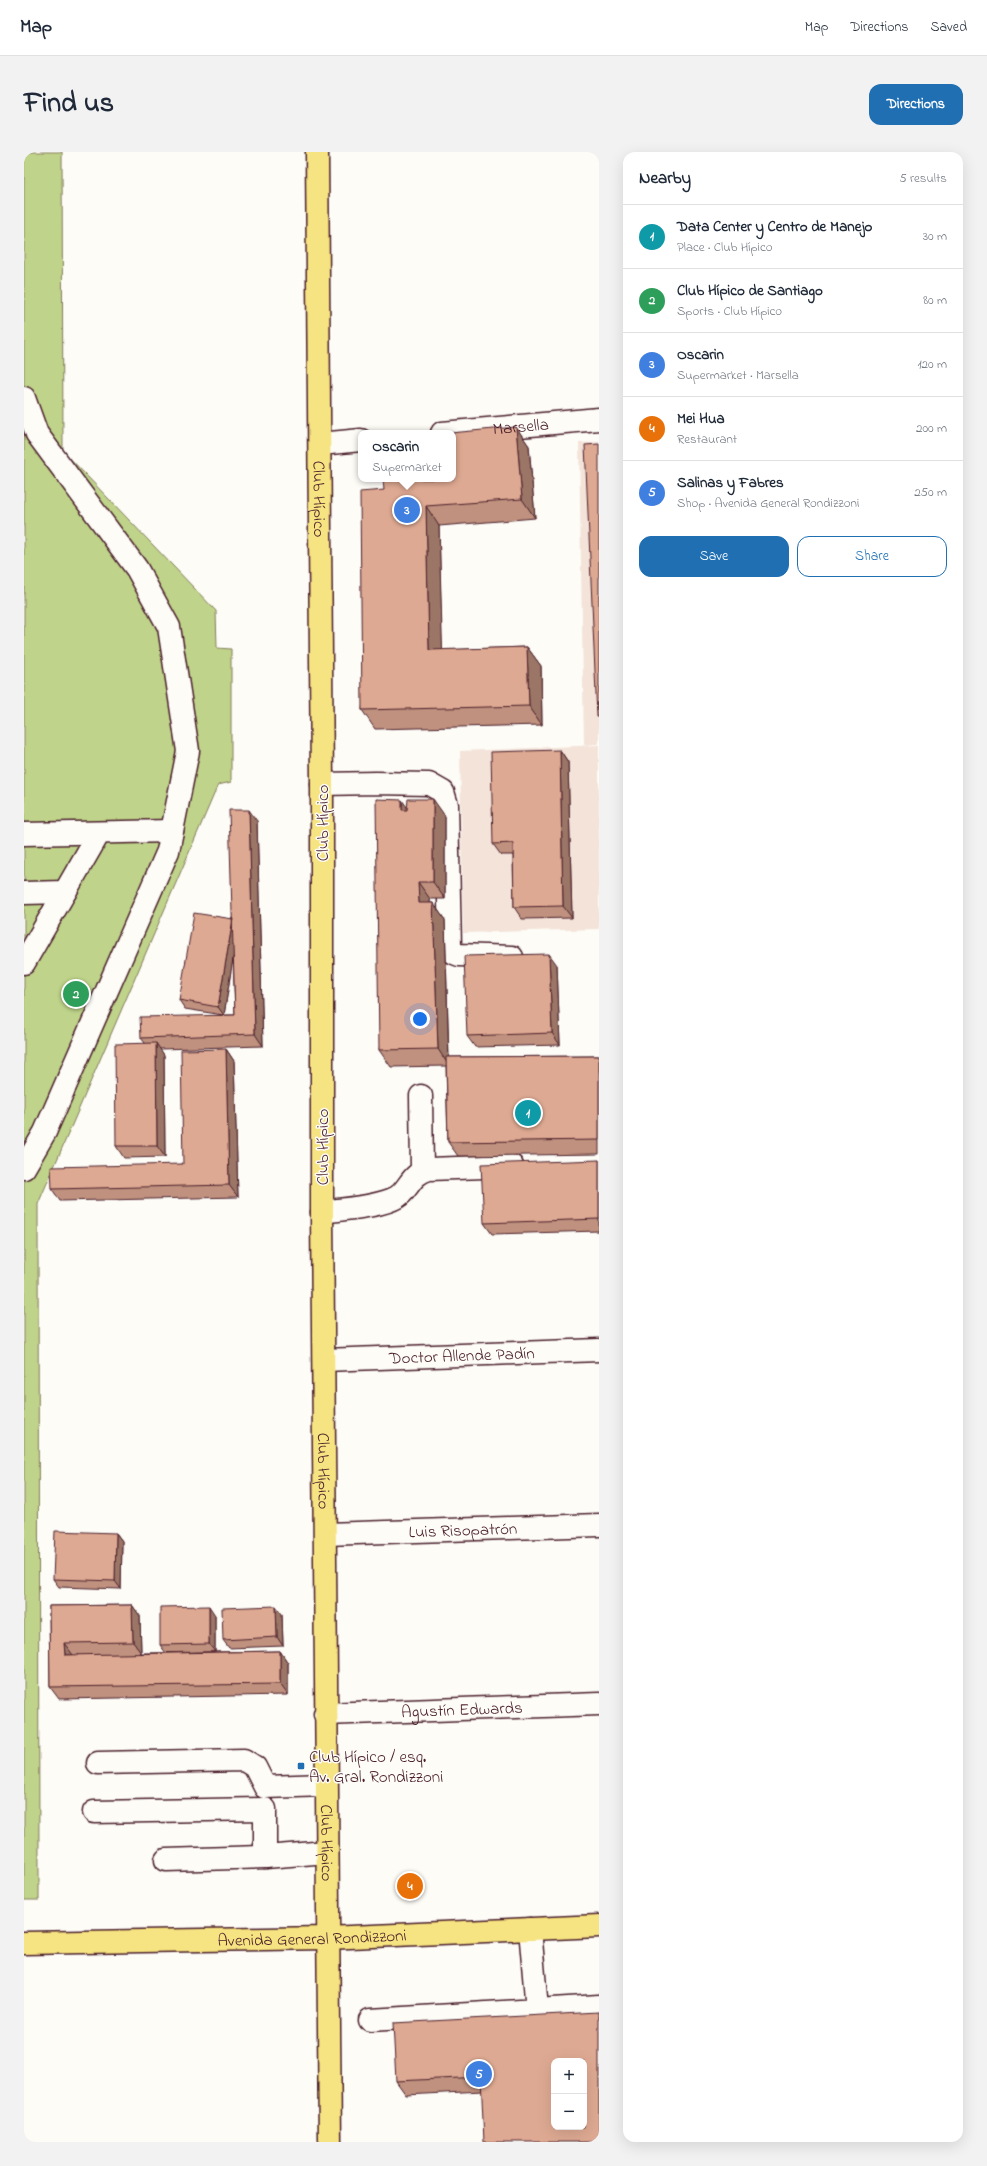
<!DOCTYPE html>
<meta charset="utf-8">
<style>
body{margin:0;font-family:"Indie Flower",sans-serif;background:#f2f2f3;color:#1f2937}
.controls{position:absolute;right:12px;bottom:12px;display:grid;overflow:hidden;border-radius:8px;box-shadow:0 4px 16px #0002}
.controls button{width:36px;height:36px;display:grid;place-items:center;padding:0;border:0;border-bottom:1px solid #e0e1e3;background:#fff;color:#1f2937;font:20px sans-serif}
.you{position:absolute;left:396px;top:867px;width:14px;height:14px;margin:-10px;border:3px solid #fff;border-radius:50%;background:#1a73e8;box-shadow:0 0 0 6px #1a73e833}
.badge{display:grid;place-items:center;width:26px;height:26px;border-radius:50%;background:#1f6fb2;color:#fff;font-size:13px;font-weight:700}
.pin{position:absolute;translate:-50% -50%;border:2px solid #fff;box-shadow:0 1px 4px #0006}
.popup{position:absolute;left:334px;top:278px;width:98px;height:52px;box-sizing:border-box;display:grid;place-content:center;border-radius:8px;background:#fff;filter:drop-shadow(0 1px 3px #0005);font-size:13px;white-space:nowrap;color:#747a83}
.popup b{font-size:15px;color:#1f2937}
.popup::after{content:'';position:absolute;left:50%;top:100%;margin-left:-8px;border:8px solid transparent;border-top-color:#fff}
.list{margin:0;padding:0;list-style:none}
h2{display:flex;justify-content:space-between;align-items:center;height:52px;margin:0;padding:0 16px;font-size:17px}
h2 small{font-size:13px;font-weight:400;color:#747a83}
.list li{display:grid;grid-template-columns:26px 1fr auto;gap:12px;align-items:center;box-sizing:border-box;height:64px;padding:0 16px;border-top:1px solid #e0e1e3}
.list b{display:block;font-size:15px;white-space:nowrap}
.list p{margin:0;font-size:13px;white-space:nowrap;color:#747a83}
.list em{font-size:13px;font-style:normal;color:#747a83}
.actions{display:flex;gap:8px;padding:12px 16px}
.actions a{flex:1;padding:9px 0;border:1px solid #1f6fb2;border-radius:12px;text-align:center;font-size:14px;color:#1f6fb2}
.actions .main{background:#1f6fb2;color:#fff}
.map{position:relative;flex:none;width:575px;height:1990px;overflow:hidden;border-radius:12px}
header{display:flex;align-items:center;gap:24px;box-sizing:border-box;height:56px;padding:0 20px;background:#fff;border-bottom:1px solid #e0e1e3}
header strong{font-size:19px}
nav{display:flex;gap:22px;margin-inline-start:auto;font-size:14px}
.intro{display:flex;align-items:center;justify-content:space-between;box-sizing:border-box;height:96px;padding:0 24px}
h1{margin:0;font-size:28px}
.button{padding:10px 18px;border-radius:12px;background:#1f6fb2;color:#fff;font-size:14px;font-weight:700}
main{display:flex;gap:24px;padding:0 24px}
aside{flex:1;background:#fff;border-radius:12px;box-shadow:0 4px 16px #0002}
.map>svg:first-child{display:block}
.built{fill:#f4e3d9}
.green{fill:#bfd48a;stroke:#847a5a}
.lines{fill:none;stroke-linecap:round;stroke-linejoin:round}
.minor-casing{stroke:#4a1f2b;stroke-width:25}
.major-casing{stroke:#4a1f2b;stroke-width:25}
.minor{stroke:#fdfcf7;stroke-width:22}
.major{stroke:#f6e381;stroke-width:22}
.wall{fill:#bf917e;stroke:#4a1f2b;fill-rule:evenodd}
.shaded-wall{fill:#9b7666;stroke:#4a1f2b}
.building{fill:#dea992;stroke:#4a1f2b;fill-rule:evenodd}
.poi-dot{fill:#1f6fb2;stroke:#fdfcf7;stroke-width:1.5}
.labels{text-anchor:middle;stroke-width:3;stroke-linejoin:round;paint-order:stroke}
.street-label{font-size:17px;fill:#4a1f2b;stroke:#fdfcf7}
.poi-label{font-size:17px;fill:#4a1f2b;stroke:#fdfcf7;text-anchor:start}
</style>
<header>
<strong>Map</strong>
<nav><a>Map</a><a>Directions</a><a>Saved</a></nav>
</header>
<div class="intro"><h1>Find us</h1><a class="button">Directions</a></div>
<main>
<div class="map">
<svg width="575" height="1990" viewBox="0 0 575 1990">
<rect width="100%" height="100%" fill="#fdfcf7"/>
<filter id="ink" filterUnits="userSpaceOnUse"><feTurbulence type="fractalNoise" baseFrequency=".025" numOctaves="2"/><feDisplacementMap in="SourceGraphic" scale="8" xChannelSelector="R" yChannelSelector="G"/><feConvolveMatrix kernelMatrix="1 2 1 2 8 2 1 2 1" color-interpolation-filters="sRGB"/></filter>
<g filter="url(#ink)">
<!-- built -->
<path class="built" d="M575 290V592L560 593 555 291Z
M575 593V777L439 781 436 599Z"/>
<!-- green -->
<path class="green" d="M0 0H38L39 299 192 459 193 496 207 497V630L194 633 14 1052 15 1748H0Z"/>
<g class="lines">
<defs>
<g id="minor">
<path d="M0 246 13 282 113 417 145 475 164 599 144 699 21 980 0 1016"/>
<path id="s1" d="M418 281 575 267"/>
<path d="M296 292 337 288"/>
<path d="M298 632 352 631 405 632 419 640 423 653 426 795 430 801 435 803 488 805"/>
<path d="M0 682 148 679"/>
<path d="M0 741 41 740"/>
<path d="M0 811 75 681"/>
<path d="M397 944 398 1019"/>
<path d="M298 1060C318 1057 356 1055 373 1045 385 1038 386 1022 405 1017L488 1014"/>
<path id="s2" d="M300 1208 575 1198"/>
<path id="s3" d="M302 1382 575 1373"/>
<path id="s4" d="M301 1562 575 1552"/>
<path d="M74 1611 220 1608 231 1615 241 1635 302 1633"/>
<path d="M70 1660 241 1657V1705"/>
<path d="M142 1708 241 1705 303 1700"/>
<path d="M513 1858 575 1854"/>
<path d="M346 1868 513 1858 506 1777"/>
</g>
<g id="major">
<path id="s5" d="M293 0 298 632V1060L306 1990"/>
<path id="s6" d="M0 1791 303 1786 575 1774"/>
</g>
</defs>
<!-- minor casing -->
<use href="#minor" class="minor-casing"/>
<!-- major casing -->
<use href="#major" class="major-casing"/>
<!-- minor -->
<use href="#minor" class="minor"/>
<!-- major -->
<use href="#major" class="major"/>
</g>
<!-- wall -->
<path class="wall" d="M492 275 505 294 511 366 415 374 418 498 503 495 517 514 518 573 351 577 338 558 360 338Z
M536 598 544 610 548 766 498 767 490 755 489 703H477L469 692Z
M383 656 421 664V747H406V751H409L421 768 425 905 575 904V1002L434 1004 424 990 422 914 367 915 355 898Z
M233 669 239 894 136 897 140 903 141 1005 100 1006 92 994 121 891 117 886 199 863 161 857 155 848 208 767ZM209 805 211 863H200Z
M533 813 536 893 451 895 443 884Z
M202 897 210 909 214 1045 36 1049 28 1037 159 1012Z
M575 1008V1079L468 1082 460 1071Z
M92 1381 98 1389 97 1437 35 1435 29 1427Z
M108 1453 116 1464 117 1501 256 1499 264 1511V1543L35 1547 26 1535 25 1454Z
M258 1462 259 1494 205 1496 199 1488Z
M191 1463V1500L142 1501 136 1493Z
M575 1860 458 1939 382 1943 372 1929Z"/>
<!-- shaded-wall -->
<path class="shaded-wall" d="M492 275 505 294 511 366 498 347Z
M402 354 415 374 419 517 405 498Z
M503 495 517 514 518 573 505 554Z
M536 598 544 610 548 766 539 754Z
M409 647 421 664V747L409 730Z
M378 648 390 665 378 658Z
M225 658 233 669 239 894 231 882Z
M394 730 406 747 407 768 395 751Z
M409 751 421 768 425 914 414 897Z
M209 767 214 775 200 863 194 855Z
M525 802 533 813 536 893 528 881Z
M132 891 140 903 141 1005 133 994Z
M202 897 210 909 214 1045 205 1033Z
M92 1381 98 1389 97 1437 91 1429Z
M108 1453 116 1464 117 1501 109 1490Z
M185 1454 191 1463V1500L185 1492Z
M252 1454 258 1462 259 1494 253 1485Z
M40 1491 49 1503H41Z
M256 1499 264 1511V1543L256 1532Z"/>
<!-- building -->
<path class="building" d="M492 275 498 347 402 354 405 498 503 495 505 554 338 558 336 340 360 338 359 327H429V281H426Z
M575 292V565H573L561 293Z
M536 598 539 754 490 755 489 691 469 692 467 600Z
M352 647 378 648V658H383L384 647H409V730H394L395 751H409L414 897 355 898Z
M205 658H225L231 882 117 886 116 865 211 863Z
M170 761 209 767 194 855 155 848Z
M525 802 528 881 443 884 440 804Z
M132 891 133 994H92L91 892Z
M202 897 205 1033 28 1037 27 1015 159 1012 157 898Z
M575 904V988L424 990 422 905Z
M575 1008V1067L460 1071 457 1012Z
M31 1379 92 1381 91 1429 29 1427Z
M108 1453 109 1490 40 1491 41 1503 256 1499V1532L26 1535 25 1454Z
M185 1454V1492L136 1493V1455Z
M252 1454 253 1485 199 1488 198 1456Z
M575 1860V1990H460L457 1925 372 1929 369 1871ZM530 1909H560V1975H530Z"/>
</g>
<!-- markers -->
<rect class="poi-dot" x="273" y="1610" width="8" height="8" rx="2"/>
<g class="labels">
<!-- street labels -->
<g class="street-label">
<text dy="6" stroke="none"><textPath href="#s1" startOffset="79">Marsella</textPath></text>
<text dy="6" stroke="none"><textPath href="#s5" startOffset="347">Club Hípico</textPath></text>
<text transform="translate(298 671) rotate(-90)" y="6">Club Hípico</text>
<text transform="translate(298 995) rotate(-90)" y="6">Club Hípico</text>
<text dy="6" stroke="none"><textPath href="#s2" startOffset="138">Doctor Allende Padín</textPath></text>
<text dy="6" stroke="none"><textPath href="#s5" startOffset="1319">Club Hípico</textPath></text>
<text dy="6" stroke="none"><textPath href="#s3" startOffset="137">Luis Risopatrón</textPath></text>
<text dy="6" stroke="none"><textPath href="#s4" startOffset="137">Agustín Edwards</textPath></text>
<text dy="6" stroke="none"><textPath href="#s5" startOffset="1691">Club Hípico</textPath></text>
<text dy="6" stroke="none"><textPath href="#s6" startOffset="288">Avenida General Rondizzoni</textPath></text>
</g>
<!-- poi labels -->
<g class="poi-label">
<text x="285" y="1610">Club Hípico / esq.<tspan x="285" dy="20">Av. Gral. Rondizzoni</tspan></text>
</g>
</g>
</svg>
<div class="controls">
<button>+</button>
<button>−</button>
</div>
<div class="you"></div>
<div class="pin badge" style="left:504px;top:961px;background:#0f9aa8">1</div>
<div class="pin badge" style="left:52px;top:842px;background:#2e9e5b">2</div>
<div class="pin badge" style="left:383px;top:358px;background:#3f7fe0">3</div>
<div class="popup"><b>Oscarin</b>Supermarket</div>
<div class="pin badge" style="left:386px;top:1734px;background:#e8710a">4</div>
<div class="pin badge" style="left:455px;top:1922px;background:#3f7fe0">5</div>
</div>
<aside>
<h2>Nearby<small>5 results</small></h2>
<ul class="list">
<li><span class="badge" style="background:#0f9aa8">1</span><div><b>Data Center y Centro de Manejo</b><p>Place · Club Hípico</p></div><em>30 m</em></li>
<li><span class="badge" style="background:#2e9e5b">2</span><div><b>Club Hípico de Santiago</b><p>Sports · Club Hípico</p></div><em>80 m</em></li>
<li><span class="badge" style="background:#3f7fe0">3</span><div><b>Oscarin</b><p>Supermarket · Marsella</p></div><em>120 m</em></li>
<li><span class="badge" style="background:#e8710a">4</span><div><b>Mei Hua</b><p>Restaurant</p></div><em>200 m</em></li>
<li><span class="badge" style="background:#3f7fe0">5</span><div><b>Salinas y Fabres</b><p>Shop · Avenida General Rondizzoni</p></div><em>250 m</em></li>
</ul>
<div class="actions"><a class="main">Save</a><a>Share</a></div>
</aside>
</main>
